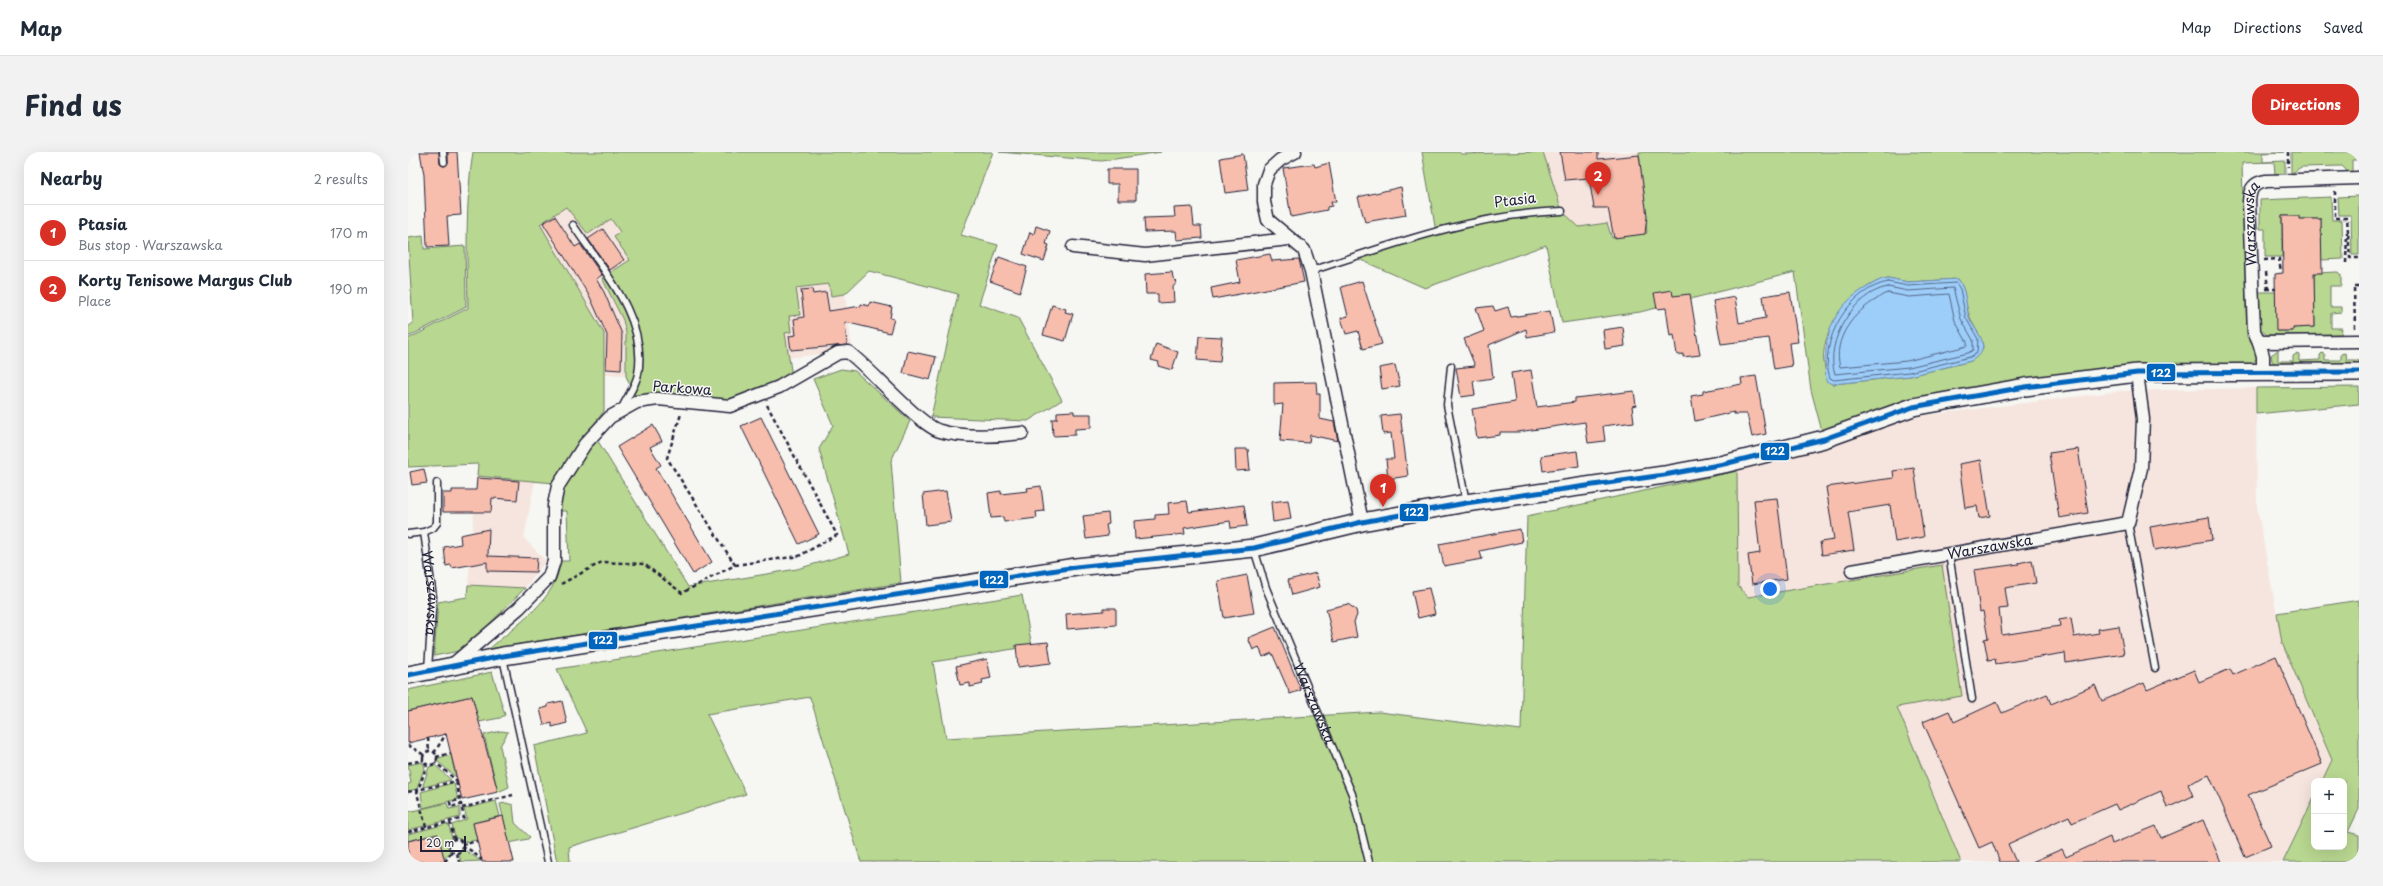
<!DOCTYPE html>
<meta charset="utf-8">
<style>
body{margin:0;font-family:"Playpen Sans",sans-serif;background:#f2f2f3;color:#1f2937}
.controls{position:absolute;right:12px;bottom:12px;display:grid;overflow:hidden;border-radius:8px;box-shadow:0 4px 16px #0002}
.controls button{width:36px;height:36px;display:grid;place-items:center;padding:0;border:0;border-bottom:1px solid #e0e1e3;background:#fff;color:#1f2937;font:20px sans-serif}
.scale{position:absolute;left:12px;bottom:10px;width:46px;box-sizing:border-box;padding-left:4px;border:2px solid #22223b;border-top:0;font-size:11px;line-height:14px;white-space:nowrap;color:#22223b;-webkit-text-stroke:3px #f6f6f2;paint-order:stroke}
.you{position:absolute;left:1362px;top:437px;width:14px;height:14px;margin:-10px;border:3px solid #fff;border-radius:50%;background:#1a73e8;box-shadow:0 0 0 6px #1a73e833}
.badge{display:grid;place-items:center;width:26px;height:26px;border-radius:50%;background:#d93025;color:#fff;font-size:13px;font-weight:700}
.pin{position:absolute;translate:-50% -33px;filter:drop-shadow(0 1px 2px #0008)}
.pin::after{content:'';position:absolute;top:21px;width:14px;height:12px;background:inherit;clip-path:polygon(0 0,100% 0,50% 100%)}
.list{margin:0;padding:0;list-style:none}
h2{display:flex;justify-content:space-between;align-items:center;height:52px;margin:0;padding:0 16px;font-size:17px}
h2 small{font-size:13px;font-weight:400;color:#747a83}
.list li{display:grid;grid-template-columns:26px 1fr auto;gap:12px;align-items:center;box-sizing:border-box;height:56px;padding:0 16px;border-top:1px solid #e0e1e3}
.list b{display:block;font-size:15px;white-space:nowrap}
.list p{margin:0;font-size:13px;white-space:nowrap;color:#747a83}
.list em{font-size:13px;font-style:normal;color:#747a83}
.map{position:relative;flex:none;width:1951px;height:710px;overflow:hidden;border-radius:16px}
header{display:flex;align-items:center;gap:24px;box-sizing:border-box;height:56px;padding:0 20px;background:#fff;border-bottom:1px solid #e0e1e3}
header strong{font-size:19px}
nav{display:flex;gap:22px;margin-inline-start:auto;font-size:14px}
.intro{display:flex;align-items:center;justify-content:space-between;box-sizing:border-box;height:96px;padding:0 24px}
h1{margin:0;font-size:28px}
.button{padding:10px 18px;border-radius:16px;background:#d93025;color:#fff;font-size:14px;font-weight:700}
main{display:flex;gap:24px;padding:0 24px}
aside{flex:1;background:#fff;border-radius:16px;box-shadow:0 4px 16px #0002}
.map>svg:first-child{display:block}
.built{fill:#f6e5de}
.green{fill:#b8d790;stroke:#6d7c66;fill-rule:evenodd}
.water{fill:#9dcdf9;stroke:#6c89ad}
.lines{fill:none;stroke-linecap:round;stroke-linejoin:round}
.shore{stroke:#536687;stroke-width:1}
.building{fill:#f7beae;stroke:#22223b}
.lane-casing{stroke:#22223b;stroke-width:9}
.street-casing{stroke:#22223b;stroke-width:15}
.secondary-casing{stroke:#22223b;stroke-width:20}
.path{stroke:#22223b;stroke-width:2.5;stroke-dasharray:4 3;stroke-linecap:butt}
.lane{stroke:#f6f6f2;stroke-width:6}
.street{stroke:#f6f6f2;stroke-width:12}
.secondary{stroke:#f6f6f2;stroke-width:17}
.bus-1-casing{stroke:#f6f6f2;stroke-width:8}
.bus-1{stroke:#0065bd;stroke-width:5}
.labels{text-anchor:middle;stroke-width:3;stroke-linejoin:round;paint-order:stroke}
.street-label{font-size:14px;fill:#22223b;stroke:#f6f6f2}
.line-badge{stroke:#f6f6f2;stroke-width:1.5}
.badge-label{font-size:11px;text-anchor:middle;font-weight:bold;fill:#fff}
</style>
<header>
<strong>Map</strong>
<nav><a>Map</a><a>Directions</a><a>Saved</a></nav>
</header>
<div class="intro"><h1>Find us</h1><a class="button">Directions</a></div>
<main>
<aside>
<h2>Nearby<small>2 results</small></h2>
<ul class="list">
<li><span class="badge">1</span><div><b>Ptasia</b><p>Bus stop · Warszawska</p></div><em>170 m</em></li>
<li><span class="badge">2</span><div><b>Korty Tenisowe Margus Club</b><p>Place</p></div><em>190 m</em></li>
</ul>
</aside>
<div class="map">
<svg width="1951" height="710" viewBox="0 0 1951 710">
<rect width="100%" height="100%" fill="#f6f6f2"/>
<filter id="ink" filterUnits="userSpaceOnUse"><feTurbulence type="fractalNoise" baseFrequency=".025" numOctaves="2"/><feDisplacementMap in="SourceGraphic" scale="8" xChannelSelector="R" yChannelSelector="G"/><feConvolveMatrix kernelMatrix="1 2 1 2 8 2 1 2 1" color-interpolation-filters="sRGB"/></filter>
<g filter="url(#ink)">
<!-- built -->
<path class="built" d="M1135 0H1231L1239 82 1204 86 1197 71 1171 75 1154 59Z
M159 55 180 82 203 67 213 81 207 85 222 108 195 126 215 168 218 181V224L196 223V181L132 71Z
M421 132 423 144 437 142 444 198 380 206 377 180 381 164 391 163 388 136Z
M1848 236 1849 355 1874 491 1924 608 1914 629H1906V646L1875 710H1553L1489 555 1534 413 1340 445 1330 434 1329 319 1511 264 1713 239Z
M69 324 127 328 116 386 138 409 117 436 60 433Z"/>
<!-- green -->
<path class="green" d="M65 0H585L553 83 590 93 571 152 610 166 654 248 620 269 523 265 550 142 461 119 437 142 423 144 421 132 388 136 392 163 381 164 383 180 377 181 384 224 322 254 229 250 218 224V181L215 168 194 126 222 108 206 85 212 80 203 67 180 82 158 55 132 72 196 181V259L164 301 146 331 69 324 70 312 0 315V187L60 156C59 104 57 52 65 0Z
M591 0H753L694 9Z
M1014 0H1051L1053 2 1135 0 1154 59 1171 75 1199 71 1204 86 1239 81 1231 0H1877L1855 1V10L1877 9V22H1867L1866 10 1834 11 1839 185 1849 197 1850 205 1843 213 1505 255 1416 287 1403 238 1387 120 1232 160 1154 171 1138 93 1017 136 946 105 1028 80ZM1480 126 1500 130 1550 127C1559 139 1556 152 1562 165 1566 177 1574 183 1575 196L1563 209 1502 224 1425 232C1422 227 1418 221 1417 216 1407 181 1448 132 1480 126Z
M1883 0H1948L1951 8H1944V20H1940L1934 14 1893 15 1883 22Z
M1951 44V103H1944L1943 63H1931L1930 45Z
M1923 45 1924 68H1934L1935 107 1913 108V67H1891L1890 64H1874V105H1857V77H1852V48Z
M15 84 16 97 57 94 58 155 0 185V175L5 171 0 86Z
M1930 120 1933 123V134H1922V155H1934V160L1923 161V176H1934L1933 182 1859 183 1851 176 1850 140H1868L1869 179H1885V176L1907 175 1906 121Z
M1870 198V209H1885V204L1888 202 1891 203V209L1912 208V203L1914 201 1917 203V208H1933V202L1936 201 1938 202 1939 208H1951V213H1869L1864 209 1863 203Z
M433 217 447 219 502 269 483 309 493 431 81 497C107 474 151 446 152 409H161L159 359H150L155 338 188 286 280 435 389 417 441 402 411 297 425 273 405 227Z
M1951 235V252L1848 262V236Z
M1329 319 1330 434 1340 445 1534 413 1554 544 1489 555 1553 710H453L402 545 299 562 338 642 161 695 162 710H149L126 594 179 581 149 517 614 443 624 494 525 510 538 586 971 560 1113 578 1119 364Z
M60 433 117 436 56 498 26 504 30 450 59 445Z
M1951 448V657L1940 680 1951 683V705L1945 710H1875L1906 646V695H1936V629H1914L1924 608 1874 491 1869 461Z
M84 520 97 563 92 566 71 570 64 544 0 559V538Z
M93 579 100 580 92 594 101 635 90 640 76 583Z
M43 603 48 625 29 609 30 606Z
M14 610 17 614 9 637 0 639V632L3 631 0 613Z
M27 613 43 628 16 635 15 633 21 615Z
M44 631 46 632 50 647 15 656 13 640Z
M88 649 92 664 65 671 69 688 55 690 47 685 44 673 59 667 56 657Z
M39 651 41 657 52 655V665L0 678V660Z
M98 651 105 653 107 671 122 685 120 687 101 691 92 652Z
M38 672 41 673 44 686 40 692 42 700 36 708 30 682 0 689V682Z
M55 697 73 709 53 710 51 701Z"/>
<!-- water -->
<path class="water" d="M1480 126 1500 130 1550 127C1559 139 1557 151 1561 165 1568 182 1587 194 1563 209L1502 224 1425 232 1418 229C1414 188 1422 155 1461 134 1468 130 1472 127 1480 126Z"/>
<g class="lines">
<!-- shore -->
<path class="shore" d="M1480 130 1500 134 1548 131 1552 137 1558 166 1570 187 1569 201 1562 205 1501 220 1426 228 1422 226C1410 189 1441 137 1480 130Z
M1480 135 1500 139 1545 136 1553 167 1565 188V198L1560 201 1501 215 1427 222C1416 190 1446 140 1480 135Z
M1480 141 1501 145 1541 142 1547 169 1559 190V194L1499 209 1432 215C1424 187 1446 160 1469 147 1473 144 1475 142 1480 141Z"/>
</g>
<!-- building -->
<path class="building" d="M12 0H31L32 12 36 14 40 11V0H49L53 63 39 64 41 94 19 95 16 23Z
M1152 0H1190V7L1231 3 1239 64 1237 82 1206 86 1200 56H1186L1181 26 1157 28Z
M835 2 840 38 817 41 812 6Z
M921 11 928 50H923L924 54 919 55V58L883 65 875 16 906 12 907 15Z
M699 17H728V48H710V32H699Z
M993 35 998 63 957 70 950 45Z
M784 55 786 74H793L794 86 769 88 768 79 737 80 736 66 767 65 766 56Z
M147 64 167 95 172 92 194 123 188 127 196 140 214 182 213 218 198 217 199 183 182 145 135 71Z
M1874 64H1891V67H1913L1914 121H1906L1907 175 1885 176V179H1868L1867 122 1875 121Z
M628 74 642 79 638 92 641 93 636 109 615 102 622 80 626 82Z
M195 77 216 108 202 118 180 87Z
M862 102 864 109 891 107 896 130 805 147 803 136 832 130 828 108Z
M591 105 619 115 612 140 582 129Z
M764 120 765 126 769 130 765 135 766 150 750 151V142H738L737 122Z
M954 129 974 192 955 197 950 179 938 182 933 166 940 164 933 135Z
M404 137 405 142 418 140 421 159 453 154V152L461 154 462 150 484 155 482 166 486 167 482 181 437 170 439 193 383 198 381 184 388 183 386 167 396 165 393 138Z
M1264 138 1265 144 1282 142 1292 203 1275 205V202L1269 203 1266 183 1262 184 1258 156 1249 157 1246 141Z
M1382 140 1390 190 1381 191 1384 214 1366 217 1361 186 1313 192 1305 149 1327 145 1331 171 1358 166 1355 144Z
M644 153 658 157 657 160 665 162 657 189 635 183Z
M1085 154 1087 159 1100 155 1103 165 1142 159 1146 180 1119 185 1118 177 1081 193 1085 226 1065 229 1067 243 1053 245 1048 216 1067 214 1056 187 1076 179 1068 156Z
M1215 175 1217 194 1197 197 1195 178Z
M791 184 814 185 812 210 789 208Z
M748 192 770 200 764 218 750 214 751 210 743 208Z
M500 199 528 205 522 228 495 221Z
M987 213 992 234 974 237 971 216Z
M1123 218 1129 255 1167 250V246L1226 239 1228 253 1224 254 1226 270 1195 274 1197 289 1180 291 1177 270 1110 280H1092V283L1069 286 1064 257 1107 250 1103 221Z
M1348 224 1358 282 1344 285 1339 262H1326V260L1287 269 1283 244 1295 242V239L1334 232 1333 226Z
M908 230 909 242H912V267L926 270 930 289 902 283 901 291 872 289 875 252 866 253V231Z
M666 259V262H683V276L667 277V283L645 284 644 267H649V260Z
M992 262 1000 324 980 327 978 307H986L983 281 975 282 973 264Z
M353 265 411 382 391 392 333 274Z
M245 273 254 289 242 295 253 313 248 316 304 410 285 422 209 295Z
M827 297H840L842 318 828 319Z
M1670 297 1680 361 1651 366 1641 301Z
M1169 299 1171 314 1135 319 1133 304Z
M1573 308 1582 364 1571 366 1569 354 1557 356 1551 312Z
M1506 316 1516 385 1487 390 1482 353 1440 360 1446 398 1414 403 1412 390 1426 388 1418 335 1486 326 1485 319Z
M16 317 19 331 4 333 2 320Z
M69 326 111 329 109 348 84 346 83 360H35V341H44V338H68Z
M633 334 636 359 628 360 629 366 596 370 595 365 583 366 580 341 593 339V342L620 339 619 336Z
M538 339 543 370 518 373 515 342Z
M1369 346 1379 427 1344 432 1340 403 1352 401 1346 348Z
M880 348 883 367 865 370 863 350Z
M779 349 781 360 836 353 839 374 823 376 822 369 776 376 777 382 727 387 726 369 747 367V363L761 362 760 351Z
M700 361 701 372 698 373 700 384 678 387 675 364Z
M1801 365 1804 388 1746 398 1742 375Z
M81 377 80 404 129 406 128 420 79 419V410L44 416 43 413 38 414 36 395 53 392 52 383Z
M1112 377 1114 390 1072 399 1074 407 1036 414 1031 392Z
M1624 408 1628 431 1597 436 1600 456 1591 457 1594 483 1652 474 1651 468 1663 466 1666 485 1691 481 1690 477 1711 474 1716 502 1658 511 1657 501 1588 512 1587 507 1580 508 1576 487 1580 486 1575 459 1572 460 1566 418 1611 412 1610 411Z
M908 421 912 435 884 443 880 428Z
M839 423 846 461 816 466 810 429Z
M1021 436 1027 462 1010 466 1004 439Z
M940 452 948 458 949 463 946 470 949 485 926 490 918 457Z
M696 456H708V473L659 477 658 462 696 459Z
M867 475 893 538 882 542 864 501 855 505 851 495 845 498 840 486Z
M640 490 643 511 610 515 608 493Z
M1868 504 1914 612 1840 643 1863 694 1837 705 1801 623 1780 632 1785 644 1759 656 1753 639 1710 658 1707 652 1664 671 1661 664 1600 692 1608 710H1592L1584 690 1571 696 1515 570 1541 559 1546 570 1589 550 1594 561 1639 542 1643 552 1687 533 1694 549 1736 531 1739 538 1786 518 1791 530 1822 517 1825 523Z
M579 507 583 526 574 528 575 532 562 535V531L552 533 548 514Z
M64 544 90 640 54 648 38 582 0 591V559Z
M154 549 159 571 144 575V571L136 573 132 557 140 555V552Z
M95 664 106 710H74L65 671Z
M1795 668 1813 710H1624L1654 697 1658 705 1702 685 1704 692 1748 674 1753 686Z
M30 682 37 710H0V689Z"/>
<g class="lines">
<defs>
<g id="lane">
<path d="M35 0 36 10"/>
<path d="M165 73C194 117 240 166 230 222 228 233 219 245 214 256"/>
<path d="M903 119C985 92 1067 62 1154 59"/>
<path d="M1043 214 1039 253 1058 350"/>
<path d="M1720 371 1747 516"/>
<path d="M16 380 25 376 29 371V331"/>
<path id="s1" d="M0 382 16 380 25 445 20 517"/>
<path id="s2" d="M846 397 858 436 944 642 961 710"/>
<path d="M1541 402 1564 547"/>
<path d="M95 506 140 710"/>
</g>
<g id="street">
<path d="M887 0 872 8 861 18 856 32V50L860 68 896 98 903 119 954 370"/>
<path d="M665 95 737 103 881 87"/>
<path id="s3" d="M1851 190 1846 179 1841 49C1842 37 1845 31 1858 29L1951 26"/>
<path d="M1855 221V204L1851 190 1951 189"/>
<path id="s4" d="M1444 419 1720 371 1733 316 1735 267 1729 221"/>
<path d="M44 513 111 456 141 425 146 409V353L150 334 177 292 202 265 229 250 250 247 322 254 371 235 430 201 440 200C461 215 512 274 532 279 555 286 591 284 614 281"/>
</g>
<path id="secondary" d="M0 523 95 504 668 415 846 396 954 370 1058 351 1256 323 1316 312 1416 287 1505 255 1617 235 1729 221 1951 220"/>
</defs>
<!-- lane casing -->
<use href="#lane" class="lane-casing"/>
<!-- street casing -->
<use href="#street" class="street-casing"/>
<!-- secondary casing -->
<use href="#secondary" class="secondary-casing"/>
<!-- path -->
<path class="path" d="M1880 0V15
M1927 39V66H1939L1942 106H1951
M1856 108 1871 107 1873 120
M1938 111 1939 80
M1858 120 1860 137
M1858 137H1868
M1947 176 1946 135H1951
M327 413 391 404 429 383 359 253
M153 432 194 410 236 412 274 441 327 413 259 306 273 262
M20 586 21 600
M0 593 16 603
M15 606a7 7 0 1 1 14 0a7 7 0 1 1-14 0Z
M26 601 38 582
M28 605 43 601
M0 611 16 608
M0 640 49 629 27 610
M54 656 105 643
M42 670 46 687
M18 675 9 641 19 613
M0 680 56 666 53 652 43 655 42 650 52 648 48 629
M41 694a7 7 0 1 1 14 0a7 7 0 1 1-14 0Z
M54 693 69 689
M54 695 62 698 74 708
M49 701 51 710
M37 710 44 699"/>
<!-- lane -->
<use href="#lane" class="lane"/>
<!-- street -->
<use href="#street" class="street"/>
<!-- secondary -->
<use href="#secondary" class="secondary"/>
<defs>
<path id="bus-1" d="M0 523 95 504 668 415 846 396 954 370 1058 351 1256 323 1316 312 1416 287 1505 255 1617 235 1729 221 1951 220"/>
</defs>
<!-- bus-1 casing -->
<use href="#bus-1" class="bus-1-casing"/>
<!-- bus-1 -->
<use href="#bus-1" class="bus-1"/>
</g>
</g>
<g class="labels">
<!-- street labels -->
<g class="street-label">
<text transform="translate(1107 48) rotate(-7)" y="5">Ptasia</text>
<text dy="5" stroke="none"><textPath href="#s3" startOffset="120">Warszawska</textPath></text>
<text transform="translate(274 236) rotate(4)" y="5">Parkowa</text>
<text dy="5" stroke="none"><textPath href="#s4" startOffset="140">Warszawska</textPath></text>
<text dy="5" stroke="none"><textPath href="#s1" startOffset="78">Warszawska</textPath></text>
<text dy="5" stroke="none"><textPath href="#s2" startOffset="166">Warszawska</textPath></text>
</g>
</g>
<g class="line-badge">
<rect x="1738" y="211" width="30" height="19" rx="4" fill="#0065bd"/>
<rect x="1352" y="290" width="30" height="19" rx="4" fill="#0065bd"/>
<rect x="991" y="351" width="30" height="19" rx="4" fill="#0065bd"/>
<rect x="571" y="418" width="30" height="19" rx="4" fill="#0065bd"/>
<rect x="180" y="479" width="30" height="19" rx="4" fill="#0065bd"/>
</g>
<g class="badge-label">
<text x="1753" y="225">122</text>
<text x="1367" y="303">122</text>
<text x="1006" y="364">122</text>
<text x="586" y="432">122</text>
<text x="195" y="492">122</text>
</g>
</svg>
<div class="controls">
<button>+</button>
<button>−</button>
</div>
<div class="scale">20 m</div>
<div class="you"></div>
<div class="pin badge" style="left:975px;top:355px">1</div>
<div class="pin badge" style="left:1190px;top:43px">2</div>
</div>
</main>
